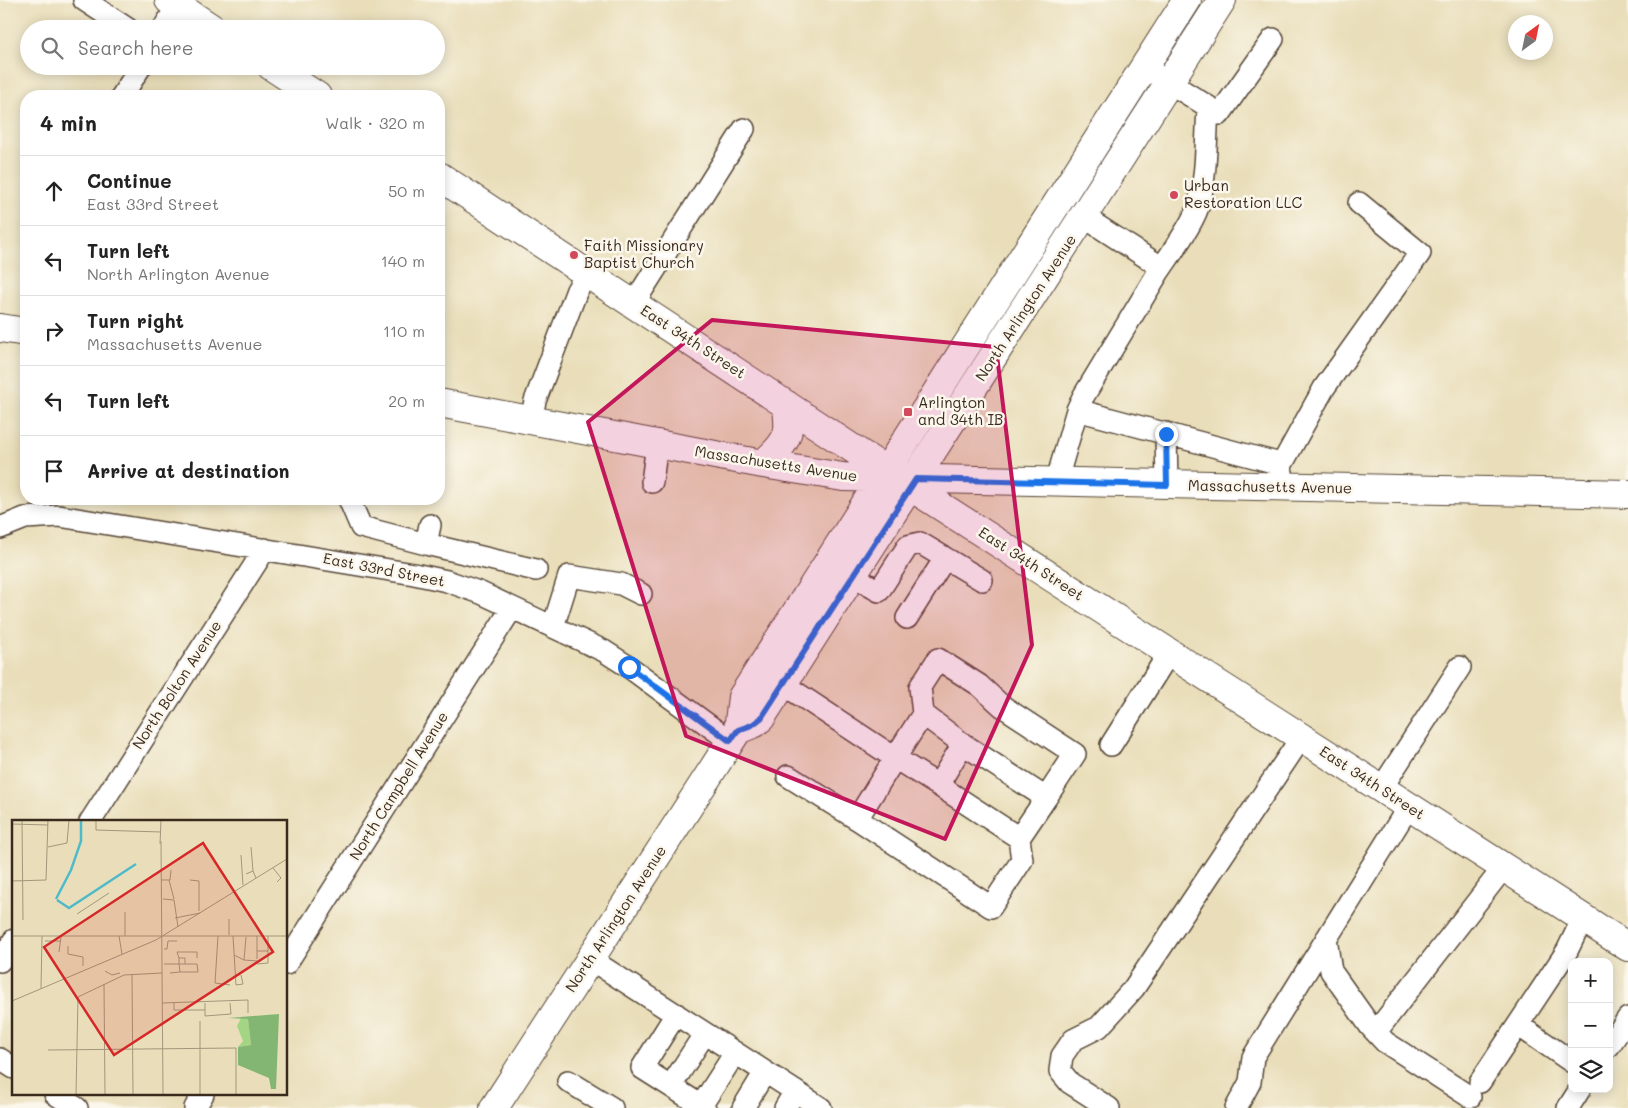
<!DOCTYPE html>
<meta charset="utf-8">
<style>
body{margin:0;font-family:Mali,sans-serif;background:#f2f2f2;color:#222}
.controls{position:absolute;right:15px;bottom:15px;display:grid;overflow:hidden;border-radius:10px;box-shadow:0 2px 12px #0003}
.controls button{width:45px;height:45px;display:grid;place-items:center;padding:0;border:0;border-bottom:1px solid #e0e0e0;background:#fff;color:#222;font:25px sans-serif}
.compass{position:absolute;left:1508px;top:15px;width:45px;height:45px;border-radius:50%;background:#fff;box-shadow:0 2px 12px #0003;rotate:33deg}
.stop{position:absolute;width:15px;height:15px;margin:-11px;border:4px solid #1a73e8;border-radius:50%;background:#fff}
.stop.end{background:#1a73e8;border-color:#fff;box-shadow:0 1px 5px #0008}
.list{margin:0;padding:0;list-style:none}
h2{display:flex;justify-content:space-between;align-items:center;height:65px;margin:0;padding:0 20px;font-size:21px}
h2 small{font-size:16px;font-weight:400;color:#767676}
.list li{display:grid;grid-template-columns:32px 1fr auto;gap:15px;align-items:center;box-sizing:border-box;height:70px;padding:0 20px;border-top:1px solid #e0e0e0}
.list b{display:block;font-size:19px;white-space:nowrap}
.list p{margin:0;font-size:16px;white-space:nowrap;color:#767676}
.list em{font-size:16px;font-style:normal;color:#767676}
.icon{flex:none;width:28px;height:28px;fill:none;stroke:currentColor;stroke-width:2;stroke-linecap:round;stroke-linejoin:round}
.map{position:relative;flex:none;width:1628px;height:1108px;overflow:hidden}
.search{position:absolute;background:#fff;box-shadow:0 2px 12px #0003;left:20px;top:20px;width:425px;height:55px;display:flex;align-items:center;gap:12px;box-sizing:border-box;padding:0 18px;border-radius:28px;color:#767676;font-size:19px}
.panel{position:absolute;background:#fff;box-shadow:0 2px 12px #0003;left:20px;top:90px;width:425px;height:415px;border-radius:20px}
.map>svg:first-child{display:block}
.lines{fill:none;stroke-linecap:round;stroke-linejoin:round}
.minor-casing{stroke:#554535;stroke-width:24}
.major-casing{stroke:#554535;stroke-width:30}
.minor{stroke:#fff;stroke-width:21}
.major{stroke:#fff;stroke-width:28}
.route{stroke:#1a73e8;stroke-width:6}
.marked{fill:#c2185b;fill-opacity:0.2;stroke:#c2185b;stroke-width:4;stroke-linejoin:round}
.poi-dot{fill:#d1495b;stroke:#fbf7ec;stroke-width:2}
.labels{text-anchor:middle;stroke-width:5;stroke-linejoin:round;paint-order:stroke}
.poi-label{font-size:15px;fill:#3b2a1e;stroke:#fbf7ec;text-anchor:start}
.street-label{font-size:15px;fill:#3b2a1e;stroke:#fbf7ec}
.inset-river{fill:none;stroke:#4ebaca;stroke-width:2.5}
.inset-road{fill:none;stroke:#a3967b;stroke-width:1}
.view{fill:#d62828;fill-opacity:0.15;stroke:#d62828;stroke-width:2.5}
.inset-edge{fill:none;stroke:#3b2a1e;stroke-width:2.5}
</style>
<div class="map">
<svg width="1628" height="1108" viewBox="0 0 1628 1108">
<rect width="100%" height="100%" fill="#fbf7ec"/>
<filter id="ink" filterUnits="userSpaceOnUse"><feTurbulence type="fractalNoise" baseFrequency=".02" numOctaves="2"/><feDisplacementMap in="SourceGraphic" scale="10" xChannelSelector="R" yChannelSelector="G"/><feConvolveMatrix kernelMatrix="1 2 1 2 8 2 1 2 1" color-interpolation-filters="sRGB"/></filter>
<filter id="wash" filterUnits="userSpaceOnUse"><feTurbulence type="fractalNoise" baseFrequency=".0096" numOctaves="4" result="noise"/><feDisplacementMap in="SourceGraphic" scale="20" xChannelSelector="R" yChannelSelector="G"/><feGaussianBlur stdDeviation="1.12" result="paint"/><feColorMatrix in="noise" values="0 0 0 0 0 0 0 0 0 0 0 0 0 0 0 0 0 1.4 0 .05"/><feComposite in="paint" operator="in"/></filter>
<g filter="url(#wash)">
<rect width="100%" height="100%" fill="#e9deb9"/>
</g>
<g filter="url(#ink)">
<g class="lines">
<defs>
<path id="minor" d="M84 0 128 29
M163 29 178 5
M1144 67 1220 114 1273 39
M122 96 141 66
M1158 273C1170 255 1191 227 1198 207 1207 176 1206 139 1208 107
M634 303 744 129
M1077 410 1273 462 1281 466 1283 479
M531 420 535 401 577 290 588 274
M1166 433 1167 485
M1281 466 1324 388 1420 253 1359 203
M652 482 657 444
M1056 483 1077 410 1083 397 1158 273 1155 263 1084 217
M349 499 361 527 426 544
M430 525 426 544 536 570
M0 528 25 518 59 516 414 574 447 581 481 593 604 651 629 667 730 741
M853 576 879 591 908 546 920 543 982 580
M907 618 945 558
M553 627 569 576 621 584 641 594
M783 684 895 758 923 714 963 744 938 785 895 758 857 819 788 776
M923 714 920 687 938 659 979 685 1002 706 1075 754 1046 798
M963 744 1046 798 1019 838
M1111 745 1169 653
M1381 789 1460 667
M857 819 991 907 1022 860 1019 838 938 785
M90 822 265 549
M1326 939 1331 971 1370 1026 1385 1042 1470 1097
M590 959 821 1108
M0 961 14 940
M286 964 512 608
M676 1014 642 1068 705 1108
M1518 1025 1572 1062
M1376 1032 1504 867
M1609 1046 1628 1018
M0 1059 14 1068
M568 1081 612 1108
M1480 1082 1567 951 1583 918
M671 1086 705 1033
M55 1094 77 1108
M701 1106 735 1053
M195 1108 203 1094
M743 1108 765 1072
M785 1108 795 1091
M1109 1108 1070 1083 1060 1071 1062 1056 1073 1040 1099 1027 1134 988 1301 738
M1236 1108 1250 1082 1253 1057 1409 806
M1568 1108 1580 1089"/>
<path id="major" d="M169 0 213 29
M271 66 317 96
M439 176 911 487 1628 947
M0 328 26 332
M439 403 763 464 843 477 1628 494
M763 464C772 455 787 444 788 429 789 421 787 412 787 405
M738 730 755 723 761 718 1222 0
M494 1108 738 730 742 697 1187 0"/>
</defs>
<!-- minor casing -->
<use href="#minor" class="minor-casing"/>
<!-- major casing -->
<use href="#major" class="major-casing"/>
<!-- minor -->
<use href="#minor" class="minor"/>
<!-- major -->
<use href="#major" class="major"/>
</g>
</g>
<g class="lines" filter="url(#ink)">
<!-- route -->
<path class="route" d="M629 667 730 741 738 730 752 725 761 718 916 479 1167 485 1166 434"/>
</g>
<!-- marked area -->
<path class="marked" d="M712 320 996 347 1032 645 945 839 686 736 588 422Z"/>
<!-- markers -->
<g class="poi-dot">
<circle cx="1174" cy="195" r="5"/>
<circle cx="574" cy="255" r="5"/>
<rect x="903" y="407" width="10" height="10" rx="2.5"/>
</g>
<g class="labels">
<!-- poi labels -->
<g class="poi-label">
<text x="1184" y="191">Urban<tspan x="1184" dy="17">Restoration LLC</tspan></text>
<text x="584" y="251">Faith Missionary<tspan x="584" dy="17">Baptist Church</tspan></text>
<text x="918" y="408">Arlington<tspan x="918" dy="17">and 34th IB</tspan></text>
</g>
<!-- street labels -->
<g class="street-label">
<text transform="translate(1026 308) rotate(-57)" y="5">North Arlington Avenue</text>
<text transform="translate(693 342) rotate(33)" y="5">East 34th Street</text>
<text transform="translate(776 464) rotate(9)" y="5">Massachusetts Avenue</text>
<text transform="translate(1270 487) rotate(1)" y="5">Massachusetts Avenue</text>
<text transform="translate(1031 564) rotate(33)" y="5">East 34th Street</text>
<text transform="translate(384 570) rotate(11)" y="5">East 33rd Street</text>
<text transform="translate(177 685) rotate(-57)" y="5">North Bolton Avenue</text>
<text transform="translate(1372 783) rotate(33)" y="5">East 34th Street</text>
<text transform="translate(399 786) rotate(-58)" y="5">North Campbell Avenue</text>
<text transform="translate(616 919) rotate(-57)" y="5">North Arlington Avenue</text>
</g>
</g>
<!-- overview -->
<g transform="translate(12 820)">
<rect width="275" height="275" fill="#e9deb9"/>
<path d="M229 198 236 199 239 225 226 227 231 221 225 206Z" fill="#a3d584"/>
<path d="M267 194 264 269H259L257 258 226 245V227L239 225 236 199 216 198Z" fill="#82b672"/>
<path class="inset-river" d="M44 79 59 50 69 21V0M45 80 57 88 124 44"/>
<path class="inset-road" d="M10 0 11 100M84 0V10L149 12M0 4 36 5M149 21 151 275M148 24 149 0M36 27 55 23 57 0M239 27 241 51M229 35 231 65M261 48 269 58 265 62M234 54 241 51 244 58M149 60H158L159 50M157 60 162 79M178 60 187 61V91M0 61 34 60 36 0M151 79 162 80 166 107M113 92V116M65 94 97 73M163 98 188 93M217 99V115M0 116H275M107 116 110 134M206 116 203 163 218 165M221 116 224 165 231 164 229 155M245 116V139M33 121H49M56 126V134L71 137V146M152 129H155L156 121H165M245 131H256V116M47 132 49 117M222 135 232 140 245 141M167 138 165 132H185V138M232 140 234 117M152 144H167V138H173V144H167L168 152 158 153M245 144 256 143V131M93 151 100 155 108 153M168 152H186L185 144H173M120 154 121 275M92 164 93 275M29 168 30 116M0 181 144 120 275 39M150 183 236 180V193M162 183V190H193M193 183V196L219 194 218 183M188 201V275M36 230 224 228V275M64 275 66 177 112 155 150 153"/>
<path class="view" d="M191 23 261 132 102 235 32 127Z"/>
<rect width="275" height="275" class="inset-edge"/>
</g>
</svg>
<div class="controls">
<button>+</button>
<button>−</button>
<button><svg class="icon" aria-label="layers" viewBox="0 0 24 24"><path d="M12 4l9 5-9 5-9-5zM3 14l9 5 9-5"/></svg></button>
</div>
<svg class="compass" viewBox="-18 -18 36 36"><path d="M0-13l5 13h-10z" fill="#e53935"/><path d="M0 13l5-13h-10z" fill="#767676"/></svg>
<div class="stop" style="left:629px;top:667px"></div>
<div class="stop end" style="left:1166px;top:434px"></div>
<div class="search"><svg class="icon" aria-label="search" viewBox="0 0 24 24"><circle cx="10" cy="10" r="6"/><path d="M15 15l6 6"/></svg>Search here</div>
<section class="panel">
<h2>4 min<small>Walk · 320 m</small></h2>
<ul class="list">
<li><svg class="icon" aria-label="ahead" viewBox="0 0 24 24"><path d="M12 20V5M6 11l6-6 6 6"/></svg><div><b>Continue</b><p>East 33rd Street</p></div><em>50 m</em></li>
<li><svg class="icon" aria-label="left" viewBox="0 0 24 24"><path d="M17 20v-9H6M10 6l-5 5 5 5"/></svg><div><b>Turn left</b><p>North Arlington Avenue</p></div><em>140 m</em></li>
<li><svg class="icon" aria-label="right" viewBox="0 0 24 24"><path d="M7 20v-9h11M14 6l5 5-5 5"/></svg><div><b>Turn right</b><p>Massachusetts Avenue</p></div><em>110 m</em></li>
<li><svg class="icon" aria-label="left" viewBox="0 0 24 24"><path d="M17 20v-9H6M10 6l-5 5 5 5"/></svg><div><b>Turn left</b></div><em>20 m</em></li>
<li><svg class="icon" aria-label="arrive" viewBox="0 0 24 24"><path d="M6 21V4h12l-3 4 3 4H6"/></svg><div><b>Arrive at destination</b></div></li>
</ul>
</section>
</div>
